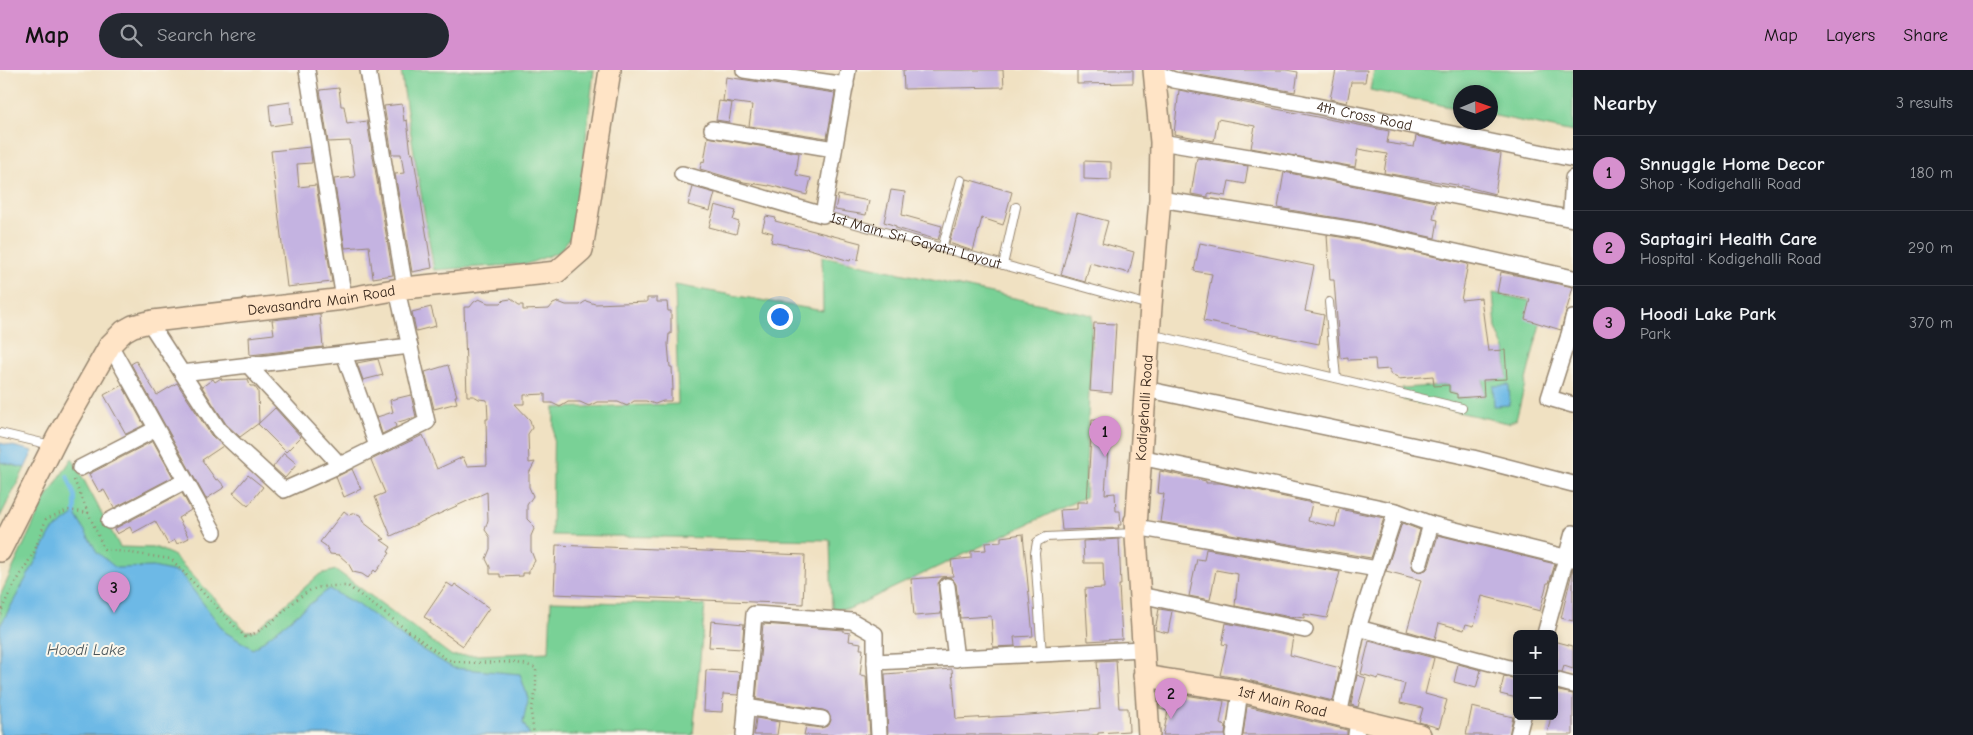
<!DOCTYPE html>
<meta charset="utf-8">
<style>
body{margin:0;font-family:"Comic Neue",sans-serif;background:#242831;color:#f1f3f6}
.controls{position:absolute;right:15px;bottom:15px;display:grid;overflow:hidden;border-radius:8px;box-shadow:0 2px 8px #0003}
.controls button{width:45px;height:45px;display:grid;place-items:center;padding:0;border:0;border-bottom:1px solid #363941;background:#171b24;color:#f1f3f6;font:25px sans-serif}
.compass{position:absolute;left:1453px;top:15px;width:45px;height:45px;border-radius:50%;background:#171b24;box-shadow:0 2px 8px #0003;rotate:88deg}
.you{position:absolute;left:779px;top:246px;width:18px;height:18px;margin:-12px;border:4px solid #fff;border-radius:50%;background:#1a73e8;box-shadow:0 0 0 8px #1a73e833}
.badge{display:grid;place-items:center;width:32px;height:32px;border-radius:50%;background:#d690ce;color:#111;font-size:16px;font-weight:700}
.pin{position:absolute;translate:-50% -41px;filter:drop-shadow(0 1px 2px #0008)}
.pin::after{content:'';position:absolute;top:26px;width:18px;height:15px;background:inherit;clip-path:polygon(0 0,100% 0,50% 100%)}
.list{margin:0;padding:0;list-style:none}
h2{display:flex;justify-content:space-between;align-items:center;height:65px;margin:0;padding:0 20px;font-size:21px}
h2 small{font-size:16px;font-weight:400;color:#9ea1a6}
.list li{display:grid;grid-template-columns:32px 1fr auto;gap:15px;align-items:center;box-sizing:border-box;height:75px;padding:0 20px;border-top:1px solid #363941}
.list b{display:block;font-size:19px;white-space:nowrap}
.list p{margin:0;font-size:16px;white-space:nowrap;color:#9ea1a6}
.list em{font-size:16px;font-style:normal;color:#9ea1a6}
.icon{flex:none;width:28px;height:28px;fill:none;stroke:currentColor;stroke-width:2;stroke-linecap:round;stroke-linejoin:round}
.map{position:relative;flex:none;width:1573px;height:665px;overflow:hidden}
header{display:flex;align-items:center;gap:30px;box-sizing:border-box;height:70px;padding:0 25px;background:#d690ce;color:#111}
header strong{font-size:24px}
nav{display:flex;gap:28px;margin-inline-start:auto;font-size:18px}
.search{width:350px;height:45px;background:#242831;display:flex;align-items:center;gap:12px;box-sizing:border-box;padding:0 18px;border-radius:28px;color:#9ea1a6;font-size:19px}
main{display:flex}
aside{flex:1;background:#171b24}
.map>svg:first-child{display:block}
.green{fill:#79d196;stroke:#5a7e5a}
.water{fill:#6db9e6;stroke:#547282}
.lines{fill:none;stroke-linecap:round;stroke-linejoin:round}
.stream{stroke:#6db9e6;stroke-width:4}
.building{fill:#c4b3e1}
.lane-casing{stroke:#968670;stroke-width:10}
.street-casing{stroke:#968670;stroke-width:18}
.secondary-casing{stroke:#968670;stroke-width:24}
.path{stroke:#968670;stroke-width:2.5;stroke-dasharray:1 4;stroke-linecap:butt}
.lane{stroke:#fff;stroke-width:8}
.street{stroke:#fff;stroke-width:15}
.secondary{stroke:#ffe4c6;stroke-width:21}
.labels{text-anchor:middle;stroke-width:4;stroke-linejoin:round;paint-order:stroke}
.street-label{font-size:15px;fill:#3b2a1e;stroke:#fbf7ec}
.water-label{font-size:16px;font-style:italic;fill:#4a555a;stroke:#fbf7ec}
</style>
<header>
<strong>Map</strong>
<div class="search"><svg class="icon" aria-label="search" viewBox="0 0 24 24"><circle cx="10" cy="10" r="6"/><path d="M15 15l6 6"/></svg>Search here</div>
<nav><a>Map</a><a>Layers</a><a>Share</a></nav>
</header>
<main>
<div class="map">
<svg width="1573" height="665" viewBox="0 0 1573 665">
<rect width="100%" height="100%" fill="#fbf7ec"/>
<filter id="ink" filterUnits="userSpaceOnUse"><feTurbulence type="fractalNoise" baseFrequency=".02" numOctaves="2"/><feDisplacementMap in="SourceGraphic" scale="10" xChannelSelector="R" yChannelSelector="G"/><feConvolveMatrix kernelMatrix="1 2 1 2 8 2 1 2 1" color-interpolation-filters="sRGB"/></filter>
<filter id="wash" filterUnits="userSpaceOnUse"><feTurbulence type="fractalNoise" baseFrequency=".0096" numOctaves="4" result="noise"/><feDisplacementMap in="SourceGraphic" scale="20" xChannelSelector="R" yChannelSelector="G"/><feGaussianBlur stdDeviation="1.12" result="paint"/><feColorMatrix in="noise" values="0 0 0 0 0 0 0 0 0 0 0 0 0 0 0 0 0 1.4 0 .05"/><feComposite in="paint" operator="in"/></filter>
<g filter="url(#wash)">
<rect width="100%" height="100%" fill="#f0e1c2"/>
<!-- green -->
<path class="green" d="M401 0H594L575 161 559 182 527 194 434 200 406 35Z
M1374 0H1573V62L1491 45 1490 22H1460V39L1370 20Z
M822 186 1092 245 1085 427 849 539 832 538 830 470 552 465 554 338 678 334 675 215 823 241Z
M1493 223 1545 234 1516 350 1508 353 1403 330 1402 318 1449 315V322L1457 324V328L1484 326 1483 308 1490 310 1507 308 1505 280 1496 258Z
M72 388 120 477 157 478 173 485 246 561 256 560 320 504 336 500 452 586 549 582 551 531 705 535 693 665H0V526L42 435Z
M0 392 25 398 0 447Z"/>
<!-- water -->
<path class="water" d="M1509 315 1510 335 1494 336 1493 316Z
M0 373 33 381 25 398 0 392Z
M75 444 97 482 116 498 153 497 180 503 225 562 253 579 329 519 360 536 411 573 453 598 520 604 528 628 523 653 530 665H0V556L52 461Z"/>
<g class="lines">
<!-- stream -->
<path class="stream" d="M67 406 75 426V444"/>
</g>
<g id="blocks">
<!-- building -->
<path class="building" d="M903 0H1003L1004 17 904 19Z
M1077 0H1133V13L1077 14Z
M1183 0H1286L1298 2 1295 22 1182 2Z
M1336 0H1367L1365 12H1351L1347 33 1330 29Z
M726 7 835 23 827 68 749 56 752 35 723 31Z
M339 18 341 36H344L347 54 367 51 393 205 373 208 369 176 345 178 334 109 355 107 350 71 328 72 320 20Z
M1179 20 1389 61 1387 73 1414 77 1416 66 1501 84 1495 124 1463 116 1384 103 1387 84 1358 79 1355 97 1251 78 1255 56 1218 49 1214 71 1174 64Z
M719 31 732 33 729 52 716 50Z
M290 32 292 53 271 56 269 35Z
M402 34 404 51 407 50 411 84 413 83 432 198 412 202 395 104 404 103 401 84H392L384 36Z
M708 67 799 83 796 105 811 108 807 125 769 115V116L744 112 700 99 702 91 704 92Z
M310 77 312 93 297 94 299 117 316 115 332 212 287 217 271 81Z
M1197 88 1248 96 1245 114 1229 111 1226 126 1208 123V127L1191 124Z
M1084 91 1111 92V110L1084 109Z
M1284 102 1436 132 1433 149 1438 150 1435 168 1362 152 1278 138Z
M967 109 1012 122 1003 155 982 148 973 181 949 173 953 159 954 160Z
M693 117 715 123 710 141 688 135Z
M891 120 905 122 902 145 942 156 938 170 896 158V156L884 152Z
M838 125 869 131 866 145 835 140Z
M715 135 736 141 733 150 739 152 736 164 709 157Z
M1077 143 1108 151 1102 173 1134 182 1129 203 1090 193 1085 212 1061 205Z
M766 146 776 148 775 151 861 173 858 190 851 188 850 191 806 178V179L771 172 773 163 762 160Z
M1327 165 1359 170 1468 194 1461 230 1481 228 1488 281 1505 280 1507 309 1483 310 1484 326 1457 328V324L1449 322V315L1434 316 1433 306 1398 309V307L1390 304V299L1376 300 1375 289 1348 290V287L1340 288 1334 210H1330Z
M1200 173 1314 196 1305 241 1324 245 1319 274 1203 251 1212 204 1194 201Z
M1501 202 1573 217 1561 260 1525 249 1530 229 1497 223Z
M647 228H657V232H667L668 241H671V264H669L668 274 670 297H672L673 320H671V331H663L655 334 646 331H634L627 336 618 332H597L589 336 580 332H568L560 337 552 333H545V324L524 325V334H515L530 350 532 358 528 364 529 393 535 392 529 403V417L533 426 527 435V449L532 454 534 459 531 466V481L535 491 529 499V503H523V506L500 507V504H490V497L486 489 490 479V467L485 460 488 450 487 422 391 466 375 427 385 423 371 390 423 365 437 399 463 387 467 396 487 395 486 349H488L487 330 479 329 474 326H467L464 237H470L474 232 479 229 488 233H501L504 230 511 229 519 235H523V240L549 239 553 234 558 232 566 235H580L586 231 595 234 647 232Z
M431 237 436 256 416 261 412 242Z
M320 245 323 277 250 285 249 267 274 264 272 250Z
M1094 253 1116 254 1112 323 1090 321Z
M378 289 383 305 363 310 357 293Z
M136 291 157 325 177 313 211 365 223 376 202 390 216 410 218 409 225 417 206 429 131 294Z
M448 295 457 326H455L457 333 434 339 425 302Z
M221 308 222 310 248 309 250 316H254L258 321 259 353 240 367 226 354 202 317 213 309 215 312Z
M122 315 144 355 126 364 104 325Z
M411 325 416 347 395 353 396 357 382 364 377 347 393 342 390 330Z
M275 338 301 367 286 382 258 354Z
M1092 350 1110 351 1105 424 1115 423 1116 441H1120L1121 455H1118L1119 458 1062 460 1060 440 1077 439V432H1087Z
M153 371 173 407 114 438 104 420 99 422 89 404Z
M284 383 297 394 285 408 273 397Z
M352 399 361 419 344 427 336 407Z
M1160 401 1206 411V413H1220L1312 433 1308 451 1335 457 1339 439 1384 448 1371 488 1160 452 1164 424 1158 423Z
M248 405 263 417 248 436 233 423Z
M182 423 191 440 178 448 189 468 177 474 175 470 168 474 155 451 133 463 130 457 117 464 114 459Z
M344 441 349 445 355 443 360 445 363 452 385 469 381 470 391 477 388 482 390 483 376 502 374 500 368 508 362 504 353 502 348 493 339 485 330 484 326 476 320 472Z
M1402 453 1420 460 1411 491 1413 499 1418 502 1426 500 1429 496 1438 465 1555 494 1549 513H1547L1540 541 1482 526 1474 556 1466 554 1464 560 1439 553 1435 569 1407 561 1421 510 1386 501Z
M1023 464 1033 566 1014 567 1015 576 993 577 991 546 960 548 956 514 950 507 942 508 938 513 941 544 914 546 911 509 953 506 951 490 971 488V481L986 480 985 473 1001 472V467Z
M1119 469 1121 515H1119L1122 569 1088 571 1085 519 1104 518 1103 493H1084L1083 471Z
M556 475 805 485 803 534 554 524Z
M1206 479 1340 502 1327 548 1304 544V548L1296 547 1295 548 1235 536 1238 504 1216 500 1210 530 1189 526 1197 489 1204 490Z
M1573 498V551L1561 548Z
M447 513 453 517 455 514 489 538 463 576 430 553 431 551 424 547Z
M1159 539 1172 541 1168 563 1155 560Z
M711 551 744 554 742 579 709 577Z
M1226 553 1293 567 1290 585 1340 598 1333 631 1243 609 1220 605 1227 575 1222 574Z
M763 554 844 560V562L850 563 849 571 861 573 860 579H863L860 605 866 606 870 665H804L806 656 821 658 829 655 831 650 828 642 823 640 756 629Z
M1369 571 1434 588 1425 624 1447 630 1439 658 1419 652 1423 638 1400 633 1405 614 1379 607 1378 609 1361 604Z
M1554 571 1573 576V599L1564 596 1562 602 1554 601Z
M1116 590 1119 638H1128L1129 661 1098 663V665H888L885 604 952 599 956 649 1029 645 1100 639 1097 591Z
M1458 594 1481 600 1476 618 1454 612Z
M706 600 740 602 738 625 723 624 722 642 704 641Z
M1357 605 1366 608 1358 637 1351 635Z
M1504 606 1517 609V628L1500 624Z
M1554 620 1573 624V665H1547L1551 646H1554Z
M1159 621 1224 631 1220 654 1226 656 1225 665H1163L1168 641 1160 639Z
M1247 636 1347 660V665H1243Z
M1472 637 1513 647 1509 665H1466Z
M756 648 779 652 777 665H754Z"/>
</g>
</g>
<g filter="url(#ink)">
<use href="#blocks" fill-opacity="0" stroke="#968670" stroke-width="1"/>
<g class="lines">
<defs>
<g id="lane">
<path id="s1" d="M823 145 1149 235"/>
<path d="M942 178 961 110"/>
<path d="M1003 195 1016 137"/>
<path d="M1329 232 1336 308"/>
<path d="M1150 264 1462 338"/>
<path d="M0 363 51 375"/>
<path d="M1042 585 1035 483 1037 472 1046 467 1135 463"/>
</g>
<g id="street">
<path d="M307 0 344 229"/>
<path d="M368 0 405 218"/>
<path d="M744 0 846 15"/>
<path id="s2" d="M1155 3 1174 10 1302 33 1573 89"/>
<path d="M712 59 834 79"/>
<path d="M1161 72 1291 94 1573 149 1571 139 1573 108"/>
<path d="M682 104 823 145 848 0"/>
<path d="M1160 129 1361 161 1573 208"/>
<path d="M1573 248 1569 265 1573 267"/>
<path d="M149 252 219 360 284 420 340 395"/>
<path d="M1569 265 1549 328 1573 335"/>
<path d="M110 275 214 462"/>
<path d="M344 284 377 376"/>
<path d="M248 295 340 395 427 352 397 220"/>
<path d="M182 303 410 276"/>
<path d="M1145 319 1473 388 1573 414"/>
<path d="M1140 387 1396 441 1358 558 1339 645"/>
<path d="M80 398 156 359"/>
<path d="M1396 441 1431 454 1573 489"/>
<path d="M109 451 185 411"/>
<path d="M1136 457 1377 499"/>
<path d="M1420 493 1431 454"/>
<path d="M947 516 956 589"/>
<path d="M1140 525 1305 560"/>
<path d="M1358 558 1517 600"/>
<path d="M1545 564 1573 463"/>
<path d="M1554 610 1573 615"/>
<path d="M746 637 822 649"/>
<path d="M744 665 754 544 852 551 875 564V592"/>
<path d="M879 665 875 592 1143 579"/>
<path d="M1234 665 1240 621"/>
<path d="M1356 665 1358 650"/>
<path d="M1518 665 1523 646"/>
</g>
<g id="secondary">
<path id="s3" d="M0 481 57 368 110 275 124 261 133 256 153 251 344 229 405 218 557 202 582 180 610 0"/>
<path id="s4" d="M1144 606 1240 621 1420 665"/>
<path id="s5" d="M1149 665 1135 451 1136 457 1151 236 1160 129 1161 72 1154 0"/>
</g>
</defs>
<!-- lane casing -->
<use href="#lane" class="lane-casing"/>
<!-- street casing -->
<use href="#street" class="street-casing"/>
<!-- secondary casing -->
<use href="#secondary" class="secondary-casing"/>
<!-- path -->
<path class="path" d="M74 410 104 479 171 489 245 567C271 559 286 535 309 521 320 515 336 516 348 516L446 589C475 598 507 586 536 598V619L531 642 534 665
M0 544 7 528 35 480 46 449 68 440 89 443"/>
<!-- lane -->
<use href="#lane" class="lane"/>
<!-- street -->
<use href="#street" class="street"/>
<!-- secondary -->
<use href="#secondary" class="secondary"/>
</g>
</g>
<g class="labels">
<!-- street labels -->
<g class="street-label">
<text dy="5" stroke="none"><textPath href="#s2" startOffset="214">4th Cross Road</textPath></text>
<text dy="5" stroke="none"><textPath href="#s1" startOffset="96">1st Main, Sri Gayatri Layout</textPath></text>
<text dy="5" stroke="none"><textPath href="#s3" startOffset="454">Devasandra Main Road</textPath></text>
<text dy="5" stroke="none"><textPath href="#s5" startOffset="340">Kodigehalli Road</textPath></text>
<text dy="5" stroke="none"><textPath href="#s4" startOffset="141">1st Main Road</textPath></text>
</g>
<!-- water labels -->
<g class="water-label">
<text x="86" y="585">Hoodi Lake</text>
</g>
</g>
</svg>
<div class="controls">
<button>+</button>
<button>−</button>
</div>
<svg class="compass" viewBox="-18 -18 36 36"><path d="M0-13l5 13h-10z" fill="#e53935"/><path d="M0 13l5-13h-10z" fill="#9ea1a6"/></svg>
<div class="you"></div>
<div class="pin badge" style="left:1105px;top:387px">1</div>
<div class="pin badge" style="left:1171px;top:649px">2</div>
<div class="pin badge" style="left:114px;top:543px">3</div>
</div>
<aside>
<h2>Nearby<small>3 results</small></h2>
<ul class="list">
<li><span class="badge">1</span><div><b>Snnuggle Home Decor</b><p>Shop · Kodigehalli Road</p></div><em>180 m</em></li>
<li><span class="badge">2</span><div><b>Saptagiri Health Care</b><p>Hospital · Kodigehalli Road</p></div><em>290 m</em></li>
<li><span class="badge">3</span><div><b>Hoodi Lake Park</b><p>Park</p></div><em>370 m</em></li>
</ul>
</aside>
</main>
